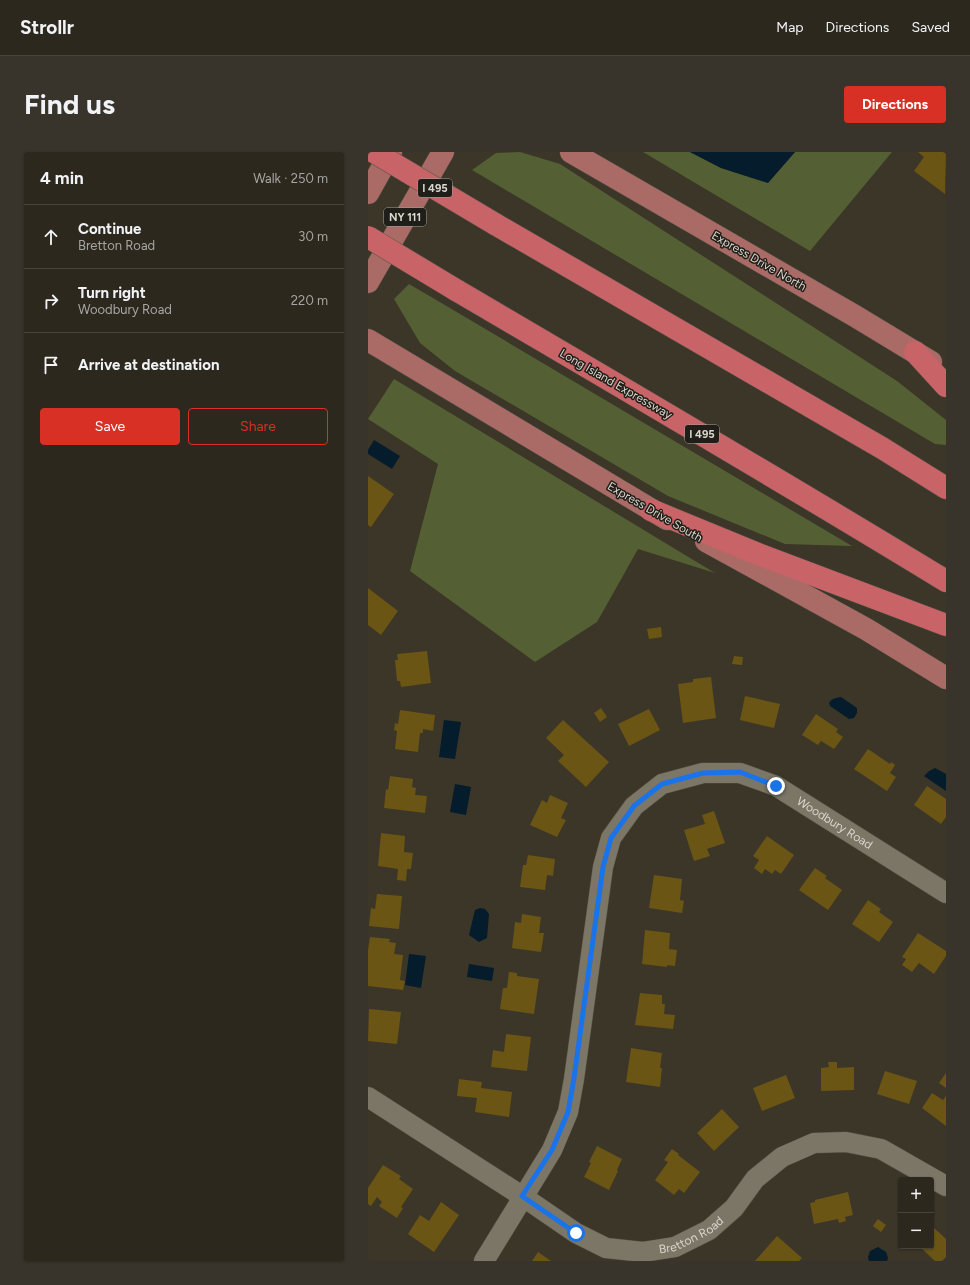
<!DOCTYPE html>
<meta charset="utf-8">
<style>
body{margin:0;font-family:Figtree,sans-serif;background:#38342b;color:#f1f3f6}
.controls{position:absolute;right:12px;bottom:12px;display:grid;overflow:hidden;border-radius:4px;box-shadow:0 1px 3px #0004}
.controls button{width:36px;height:36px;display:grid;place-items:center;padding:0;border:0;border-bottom:1px solid #48443c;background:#2c281e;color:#f1f3f6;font:20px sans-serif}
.stop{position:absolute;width:12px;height:12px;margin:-9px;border:3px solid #1a73e8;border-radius:50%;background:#fff}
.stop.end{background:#1a73e8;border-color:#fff;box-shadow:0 1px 4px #0008}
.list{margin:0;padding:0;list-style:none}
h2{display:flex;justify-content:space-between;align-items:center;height:52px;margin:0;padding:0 16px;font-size:17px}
h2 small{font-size:13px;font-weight:400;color:#a6a6a4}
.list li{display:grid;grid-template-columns:26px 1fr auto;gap:12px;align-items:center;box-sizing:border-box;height:64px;padding:0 16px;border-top:1px solid #48443c}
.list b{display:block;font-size:15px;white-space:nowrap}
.list p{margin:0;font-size:13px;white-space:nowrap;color:#a6a6a4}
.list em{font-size:13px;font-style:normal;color:#a6a6a4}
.actions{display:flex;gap:8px;padding:12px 16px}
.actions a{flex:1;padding:9px 0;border:1px solid #d93025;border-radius:4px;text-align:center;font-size:14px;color:#d93025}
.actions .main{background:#d93025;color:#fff}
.icon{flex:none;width:22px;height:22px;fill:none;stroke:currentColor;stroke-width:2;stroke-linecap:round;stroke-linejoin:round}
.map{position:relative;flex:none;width:578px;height:1109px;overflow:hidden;border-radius:4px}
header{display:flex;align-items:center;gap:24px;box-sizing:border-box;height:56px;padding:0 20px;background:#2c281e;border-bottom:1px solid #48443c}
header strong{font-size:19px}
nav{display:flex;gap:22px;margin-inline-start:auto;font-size:14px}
.intro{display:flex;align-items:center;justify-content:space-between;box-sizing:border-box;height:96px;padding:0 24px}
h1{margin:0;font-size:28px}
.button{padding:10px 18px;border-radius:4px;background:#d93025;color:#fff;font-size:14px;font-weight:700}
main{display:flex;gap:24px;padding:0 24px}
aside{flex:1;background:#2c281e;border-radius:4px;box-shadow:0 1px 3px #0004}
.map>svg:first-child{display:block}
.green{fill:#546033}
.water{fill:#041c2b}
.building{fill:#6b5515}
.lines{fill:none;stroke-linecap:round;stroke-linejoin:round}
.minor-casing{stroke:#565146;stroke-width:21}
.major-casing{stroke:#565146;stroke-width:23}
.highway-casing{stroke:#565146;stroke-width:23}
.minor{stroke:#7c7667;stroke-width:20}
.major{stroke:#aa6b67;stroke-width:22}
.highway{stroke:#c86367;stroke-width:22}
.highway-bridge-casing{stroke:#565146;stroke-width:23;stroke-linecap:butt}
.highway-bridge{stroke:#c86367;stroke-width:22}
.route{stroke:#1a73e8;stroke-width:5}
.labels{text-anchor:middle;stroke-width:3;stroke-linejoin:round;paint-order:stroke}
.shield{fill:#201e18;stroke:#a2a097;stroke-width:1}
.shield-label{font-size:11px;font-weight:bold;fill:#dad7ce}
.street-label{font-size:12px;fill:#dad7ce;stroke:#201e18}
</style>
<header>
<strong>Strollr</strong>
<nav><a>Map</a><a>Directions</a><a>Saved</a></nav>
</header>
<div class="intro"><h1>Find us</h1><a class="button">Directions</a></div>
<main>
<aside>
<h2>4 min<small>Walk · 250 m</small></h2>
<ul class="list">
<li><svg class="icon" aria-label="ahead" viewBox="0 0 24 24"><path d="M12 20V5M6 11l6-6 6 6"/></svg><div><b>Continue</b><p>Bretton Road</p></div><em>30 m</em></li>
<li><svg class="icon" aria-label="right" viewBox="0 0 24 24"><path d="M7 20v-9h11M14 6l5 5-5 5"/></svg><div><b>Turn right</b><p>Woodbury Road</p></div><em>220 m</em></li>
<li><svg class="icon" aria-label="arrive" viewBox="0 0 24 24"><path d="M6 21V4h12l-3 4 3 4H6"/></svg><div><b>Arrive at destination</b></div></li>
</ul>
<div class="actions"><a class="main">Save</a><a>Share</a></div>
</aside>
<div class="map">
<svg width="578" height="1109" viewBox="0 0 578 1109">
<rect width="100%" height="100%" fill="#3b3628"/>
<!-- green -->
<path class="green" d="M152 0 192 12 529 229 578 268V293L567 292 104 18 128 1Z
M275 0H322L353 16 400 31 427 0H524L442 99Z
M41 132 65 146 484 394 417 392 300 344 87 219 52 191 26 147Z
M26 227 347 421 270 397 229 470 167 510 42 419 70 312 0 267Z"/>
<!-- water -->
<path class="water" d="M322 0H427L400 31 353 16Z
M6 288 32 304 24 317 0 302V298Z
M473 545 489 556V561L486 566 481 567 462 554 461 551C464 546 468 546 473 545Z
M76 568 93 570 87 607 71 605Z
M567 616 578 622V639L556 624 561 619Z
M87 632 103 635 98 663 82 660Z
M112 756 117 757 121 762 119 786 111 790 101 783 107 758Z
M41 802 58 804 53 836 37 833Z
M101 812 126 816 124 829 99 825Z
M510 1095 518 1100 520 1106 519 1109H501L500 1105 502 1099Z"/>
<!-- building -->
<path class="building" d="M550 0H578L577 42 546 19 556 5Z
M0 324 26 342 3 375 0 373Z
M0 436 30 459 13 483 0 473Z
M293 475 294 485 281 487 279 477Z
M59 499 63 531 33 535 32 529H29L27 508H30L29 502Z
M366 504 375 505 374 513 364 512Z
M343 525 348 566 315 571 310 532 325 530V527Z
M377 544 412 552 406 576 372 568Z
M233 556 239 565 232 570 226 561Z
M281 557 292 578 261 594 250 572Z
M32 558 67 563 65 579 55 577V581H52L50 600 27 597 29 579 26 578 27 571 30 572Z
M448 562 470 577 468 580 475 585 466 597 453 589 450 593 434 583Z
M195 568 241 610 218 635 190 609 196 603 178 586Z
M500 597 522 612 523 610 527 613 522 621 528 625 519 639 486 617Z
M22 624 45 627 44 635 48 636 47 643 59 644 57 661 16 656 18 637 20 638Z
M559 634 578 647V665L573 672 546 653Z
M182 643 200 651 193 666 198 668 189 685 162 673 174 648 179 651Z
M346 659 357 691 339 697 342 704 326 709 316 678 337 672 334 663Z
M13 681 37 684 36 700 45 701 43 717H39L38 729 29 728 30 717 10 714Z
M399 684 426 703 413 722 407 718 404 722 397 717 394 722 386 716 391 708 385 704Z
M160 703 187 707 185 724 179 723 177 738 152 735 155 713H158Z
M447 716 459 724 457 726 474 738 460 758 431 738Z
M286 723 314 727 312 748 316 749 314 761 281 756Z
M9 742 34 744 31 777 1 774 3 756 7 757Z
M500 748 513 757 511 760 525 770 511 790 484 772Z
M154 762 173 765 171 781H176L173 800 144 796 147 770 153 771Z
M277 778 302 781 301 797 309 798 307 814 299 813V815L274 812Z
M550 781 578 799V804L566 822 551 811 544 820 534 813 538 807 534 805Z
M2 785 22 787 21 790 28 791 26 802 35 803 32 828 37 829 35 838 0 834V798Z
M141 820 149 821V824L171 827 166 862 132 857 135 836H139Z
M272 841 294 843V852H297L296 862 307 863 305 877 267 873Z
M1 857 33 860 29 892 0 889Z
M138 882 163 885 159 919 123 915 125 898 136 900Z
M263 896 294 901 292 916H294L292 935 258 930Z
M460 910H469V916L486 915V938L453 939V916L461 915Z
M517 919 549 929 541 952 509 942Z
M578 921V936L571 931Z
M418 923 427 946 394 959 385 936Z
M91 927 114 930 113 936 144 940 141 965 107 960 109 946 89 944Z
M564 941 575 948 578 944V974L554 956Z
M354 957 371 975 346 999 329 981Z
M229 994 254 1007 249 1018 250 1019 241 1038 216 1025 223 1011 221 1010Z
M304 997 311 1002 310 1003 332 1020 316 1041 311 1037 306 1043 287 1028 300 1010 296 1008Z
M15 1013 33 1024 31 1027 45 1037 33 1055 35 1056 29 1066 11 1054 14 1050 9 1045 3 1054 0 1052V1036Z
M480 1040 485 1063 477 1065 478 1069 471 1071 470 1067 446 1072 442 1051 447 1050V1048Z
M73 1050 91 1063 66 1100 40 1082 52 1063 61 1069Z
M510 1067 518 1073 513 1080 505 1074Z
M563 1073 578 1087V1105L574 1109H567L551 1094H563Z
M409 1084 434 1106 431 1109H387Z
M170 1100 183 1109H164Z"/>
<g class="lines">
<defs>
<g id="minor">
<path id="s1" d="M0 945 154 1044 208 1081 238 1096 275 1100 307 1095 341 1078 366 1056 387 1027 414 1005 446 991 478 990 513 997 578 1034"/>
<path id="s2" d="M116 1109 184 998 200 960 206 927 235 715 243 686 266 654 294 632 335 621H372L408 634 578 741"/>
</g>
<path id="major" d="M203 0 487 164 563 210
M0 41 23 0
M0 130 75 0
M0 188 299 367
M338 389 498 477 578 526"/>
<path id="highway" d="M127 72 514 296 578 336
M88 138C252 234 416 330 578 429
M547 200 578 234
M283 358 390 402 578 473"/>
</defs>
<!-- minor casing -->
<use href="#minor" class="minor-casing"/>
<!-- major casing -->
<use href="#major" class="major-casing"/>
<!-- highway casing -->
<use href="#highway" class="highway-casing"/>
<!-- minor -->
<use href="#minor" class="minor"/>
<!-- major -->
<use href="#major" class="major"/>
<!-- highway -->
<use href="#highway" class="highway"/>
<defs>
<path id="highway-bridge" d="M6 0 127 72
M0 85 88 138"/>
</defs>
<!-- highway-bridge casing -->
<use href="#highway-bridge" class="highway-bridge-casing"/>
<!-- highway-bridge -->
<use href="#highway-bridge" class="highway-bridge"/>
</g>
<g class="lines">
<!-- route -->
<path class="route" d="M208 1081 154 1044 184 998 200 960 206 926 235 715 243 686 266 654 294 632 335 621 372 620 408 634"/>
</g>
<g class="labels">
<!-- shield labels -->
<g class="shield">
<rect x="50" y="27" width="34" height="18" rx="3"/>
<rect x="16" y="56" width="42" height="18" rx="3"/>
<rect x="317" y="273" width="34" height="18" rx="3"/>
</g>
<g class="shield-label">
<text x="67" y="40">I 495</text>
<text x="37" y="69">NY 111</text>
<text x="334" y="286">I 495</text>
</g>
<!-- street labels -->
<g class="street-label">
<text transform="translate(391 109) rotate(30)" y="4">Express Drive North</text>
<text transform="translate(248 232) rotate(30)" y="4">Long Island Expressway</text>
<text transform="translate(287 360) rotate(30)" y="4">Express Drive South</text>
<text dy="4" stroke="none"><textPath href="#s2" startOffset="711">Woodbury Road</textPath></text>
<text dy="4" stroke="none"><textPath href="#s1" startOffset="371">Bretton Road</textPath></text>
</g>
</g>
</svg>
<div class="controls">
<button>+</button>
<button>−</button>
</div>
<div class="stop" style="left:208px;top:1081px"></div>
<div class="stop end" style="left:408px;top:634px"></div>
</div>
</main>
